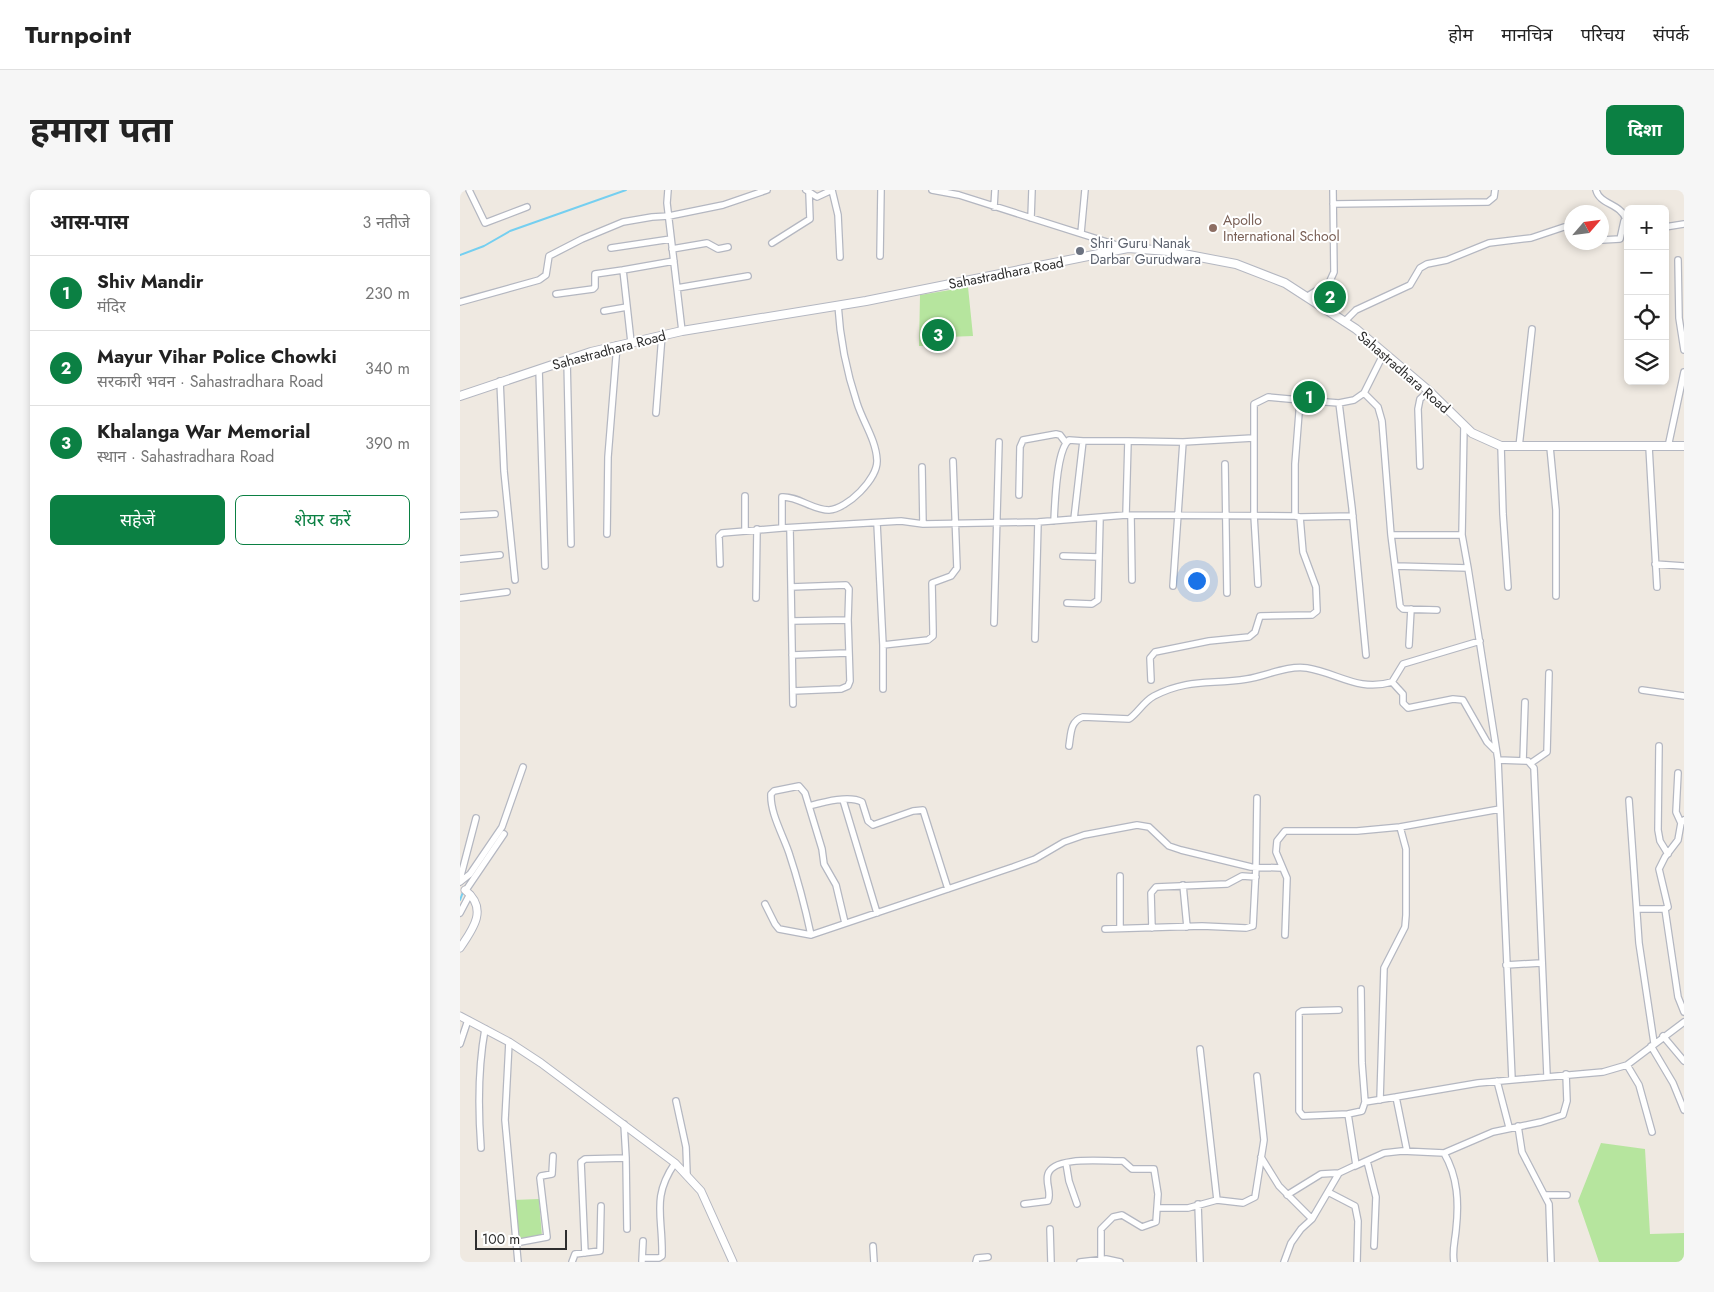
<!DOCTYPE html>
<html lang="hi">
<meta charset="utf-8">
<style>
body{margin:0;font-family:Jost,"Noto Sans Devanagari",sans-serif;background:#f6f6f6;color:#222}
.controls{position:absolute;right:15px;top:15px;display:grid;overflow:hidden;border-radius:8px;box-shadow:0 2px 8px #0003}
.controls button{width:45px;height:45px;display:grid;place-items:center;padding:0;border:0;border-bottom:1px solid #e0e0e0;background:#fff;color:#222;font:25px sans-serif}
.compass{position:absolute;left:1104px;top:15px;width:45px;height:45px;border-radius:50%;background:#fff;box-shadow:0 2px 8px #0003;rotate:62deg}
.scale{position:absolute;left:15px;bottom:12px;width:92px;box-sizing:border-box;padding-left:5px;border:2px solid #2e2e2e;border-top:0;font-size:14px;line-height:18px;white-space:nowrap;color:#2e2e2e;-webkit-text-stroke:4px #fff;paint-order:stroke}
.you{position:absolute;left:736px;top:390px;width:18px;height:18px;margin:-12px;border:4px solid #fff;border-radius:50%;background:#1a73e8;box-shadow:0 0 0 8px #1a73e833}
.badge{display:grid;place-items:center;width:32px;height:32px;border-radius:50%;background:#0b8043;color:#fff;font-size:16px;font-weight:700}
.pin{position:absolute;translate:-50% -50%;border:2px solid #fff;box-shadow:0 1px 5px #0006}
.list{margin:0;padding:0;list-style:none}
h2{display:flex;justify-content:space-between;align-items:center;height:65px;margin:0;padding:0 20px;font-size:21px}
h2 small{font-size:16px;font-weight:400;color:#767676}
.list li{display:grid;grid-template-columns:32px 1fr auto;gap:15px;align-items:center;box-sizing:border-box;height:75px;padding:0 20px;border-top:1px solid #e0e0e0}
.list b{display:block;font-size:19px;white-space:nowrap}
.list p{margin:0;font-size:16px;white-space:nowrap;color:#767676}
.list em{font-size:16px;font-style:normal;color:#767676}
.actions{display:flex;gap:10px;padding:15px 20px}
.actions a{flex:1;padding:11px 0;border:1px solid #0b8043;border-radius:8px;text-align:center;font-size:18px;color:#0b8043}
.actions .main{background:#0b8043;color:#fff}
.icon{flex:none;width:28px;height:28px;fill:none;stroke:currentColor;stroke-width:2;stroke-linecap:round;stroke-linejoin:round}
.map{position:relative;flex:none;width:1224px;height:1072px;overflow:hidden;border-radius:8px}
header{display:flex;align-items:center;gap:30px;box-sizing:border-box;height:70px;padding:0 25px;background:#fff;border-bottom:1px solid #e0e0e0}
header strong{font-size:24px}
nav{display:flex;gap:28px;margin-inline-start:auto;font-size:18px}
.intro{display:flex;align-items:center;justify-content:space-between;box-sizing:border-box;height:120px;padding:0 30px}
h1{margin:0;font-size:35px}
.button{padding:12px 22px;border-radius:8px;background:#0b8043;color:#fff;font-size:18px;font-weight:700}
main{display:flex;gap:30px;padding:0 30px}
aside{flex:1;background:#fff;border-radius:8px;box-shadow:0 2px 8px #0003}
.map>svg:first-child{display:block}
.green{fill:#b6e59e}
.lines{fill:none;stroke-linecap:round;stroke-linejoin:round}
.stream{stroke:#75cff0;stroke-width:2}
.minor-casing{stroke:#b4b7c1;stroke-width:8}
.tertiary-casing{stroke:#b4b7c1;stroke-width:9}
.secondary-casing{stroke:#b4b7c1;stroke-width:10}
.minor{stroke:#fff;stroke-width:5.5}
.tertiary{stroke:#fff;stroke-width:7}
.secondary{stroke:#fff;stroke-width:8}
.education-dot{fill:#8d6e63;stroke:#fff;stroke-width:2}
.worship-dot{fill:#6b7280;stroke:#fff;stroke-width:2}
.labels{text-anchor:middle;stroke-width:4;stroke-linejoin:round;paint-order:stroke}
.education-label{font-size:14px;fill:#785e54;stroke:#fff;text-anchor:start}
.worship-label{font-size:14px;fill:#5b616d;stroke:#fff;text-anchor:start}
.street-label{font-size:14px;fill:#2e2e2e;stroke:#fff}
</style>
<header>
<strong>Turnpoint</strong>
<nav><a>होम</a><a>मानचित्र</a><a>परिचय</a><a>संपर्क</a></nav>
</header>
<div class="intro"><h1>हमारा पता</h1><a class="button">दिशा</a></div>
<main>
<aside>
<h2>आस-पास<small>3 नतीजे</small></h2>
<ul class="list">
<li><span class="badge">1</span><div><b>Shiv Mandir</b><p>मंदिर</p></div><em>230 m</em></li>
<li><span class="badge">2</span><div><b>Mayur Vihar Police Chowki</b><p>सरकारी भवन · Sahastradhara Road</p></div><em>340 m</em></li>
<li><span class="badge">3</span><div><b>Khalanga War Memorial</b><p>स्थान · Sahastradhara Road</p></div><em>390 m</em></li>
</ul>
<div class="actions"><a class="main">सहेजें</a><a>शेयर करें</a></div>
</aside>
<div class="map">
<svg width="1224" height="1072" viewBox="0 0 1224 1072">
<rect width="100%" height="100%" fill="#efe9e1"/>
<!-- green -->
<path class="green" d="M508 97 513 146 487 147V155L459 156 460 105Z
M1141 953 1185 959 1190 1044 1224 1043V1072H1139L1118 1011Z
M79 1009 82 1047 56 1051 53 1010Z"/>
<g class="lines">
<!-- stream -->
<path class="stream" d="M0 65 24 56 50 41 166 0
M0 710 3 702"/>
<defs>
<path id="minor" d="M9 0 25 33 67 17
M208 0 207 13 222 141
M346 0 357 7 372 0
M372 0 378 25 380 67
M472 0 499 5 666 58
M1136 0C1140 15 1160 13 1166 29
M873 14 1028 12 1034 7 1035 0
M534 17 535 0
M571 28 572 0
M1205 37 1224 34
M621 43 625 0
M1142 50 1160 49 1164 31 1168 28
M312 53 350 29 349 3
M151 58 211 49
M212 59 247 53 258 59 268 57
M420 66 421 0
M1218 70 1219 128 1224 160
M217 98 288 86
M96 104 133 99 135 97V84L163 80
M846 107 869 93 874 82 873 0
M0 112 79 90 86 85 89 66 122 49 163 32 192 27 209 26 263 15 307 0
M378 115C380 149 386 180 397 213 403 232 416 250 417 270 418 289 387 319 369 320 352 320 338 306 322 307V338L441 331 463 334 578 332 666 325 835 326
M144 121 167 117
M884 132 896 120 950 95 960 78 967 74 987 70 1029 53 1071 48 1104 37H1112
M171 152 163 80 214 71
M107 169 111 354
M79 179 85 376
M40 191 44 281 55 390
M904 203 924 163
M196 223 202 145
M623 251H668L666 325
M668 251 723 252 713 396
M723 252 793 248
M1041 256 1043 324 1048 397
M1059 257 1072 139
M1090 257 1096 320V406
M1189 257 1197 397
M1208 257 1224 182
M765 274 767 403
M960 276 958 219 960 209 969 201
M462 277 463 334
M559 305 560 257 563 250 596 244 600 245 606 253
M285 306V340
M0 326 35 324
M671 326 672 390
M840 327 893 326
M594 331C595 314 596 260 609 250L623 251 614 329
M417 333 423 455 468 450 473 446V440L472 393 491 386 497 378 493 271
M330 338 333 514
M147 344 148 267 157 155
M931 345H1002L1004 235
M1002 345 1008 378
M603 366 639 367
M0 369 40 365
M260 374 259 346 262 343 322 338
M1195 374 1224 376
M935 376 1008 378 1038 570 1052 889
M798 394 794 325V214L808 207 840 210
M331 397 386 395 389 399 388 430
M0 408 47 402
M296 408 297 339
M607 413 632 414 638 410 640 328
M332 431 388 430 390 491 388 496 381 499 333 501
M534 433 539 252
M575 449 578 332
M423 455V499
M949 455 951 419
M332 465 387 463
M906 465 892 318 879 213 894 210 904 203 918 217 922 231 931 345 940 416 943 419 977 420
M691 490 690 468 695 462 749 451 789 447 795 442 800 426 852 425 857 421 856 397 843 362 840 327 835 326V274L840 210 879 213
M932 492 943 504V513L948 518 993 509 1003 510 1027 552 1035 560
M1182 500 1224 506
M609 556C611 544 610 531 623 527L669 529C678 523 683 512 694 506 729 488 751 495 787 489 806 486 828 475 847 478 878 483 898 502 932 492L943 474 1020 451
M1199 556 1198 640 1200 651 1208 664
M1038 570 1068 571 1074 578 1087 885
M1063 571 1065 512
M1071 573 1087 562 1089 483
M1218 583 1216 622 1221 633
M383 610 417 723
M1169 610 1179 753 1194 853
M349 616C364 612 389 605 402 612L408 631 413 635 453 621 463 620 488 699
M660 686V738
M0 689 16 628
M0 692 10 684 42 637 63 577
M723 695 727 737
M6 700 44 644
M305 714 315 734 319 739 351 745 553 677 575 669 604 652 624 645 677 635 689 637 709 656 721 660 791 677 822 678
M1177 719H1204L1208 717 1199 679 1205 667 1218 650 1221 633 1224 630
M1205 719 1218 807 1224 822
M0 723 10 704
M692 738 691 703 696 697 767 694 782 686 796 687
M645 739 742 736 786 738 793 736 796 677 797 608
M351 745C345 717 338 690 329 663 323 645 310 623 311 604L314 601 339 596 345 603 362 659 364 674 376 695 385 733
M825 745 827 688 816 662 817 651 825 641H897L940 637 1040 619
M1046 775 1081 773
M901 799 902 873 905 912
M879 820 842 821 839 823V921L843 926 888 924
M1203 846 1224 871
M49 852 45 930 58 1072
M0 854 8 830
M1191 856 1213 893 1224 920
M1167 875 1179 895 1192 942
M1037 891 1049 937
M920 910 924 778 945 737 946 725V659L940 637
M216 911 226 957 227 984
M1058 936 1062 962 1089 1014 1091 1072
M21 958C18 918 18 878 25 839
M947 961 936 907 1018 893 1143 882 1167 875 1224 832
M984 963C998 987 999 1013 996 1040 995 1051 992 1061 994 1072
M801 967 819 996 852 1029
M166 968 167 1039
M907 971 916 1007 914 1056
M606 973 609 991 617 1014
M895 976 924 963 942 961 984 963 1033 942 1081 932 1103 925 1107 911 1106 884
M868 1002 895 1016 898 1031 897 1072
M827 1005 861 984 879 983
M1086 1005H1107
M757 1010 783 1013 795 1007 804 950 797 886
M564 1014 588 1011C592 1003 585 993 588 984 594 965 647 972 663 971L672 979H694L698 1004 696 1032 682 1037 662 1025 653 1027 641 1039V1069
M738 1014 740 1072
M698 1018H728L757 1010 740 859
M590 1039 591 1072
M55 1053 87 1047 80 988 81 986 92 984 93 966
M413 1056 414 1072
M125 1063 121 972 125 969 166 968 164 934
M183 1068H199L202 1066C203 1026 191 1008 215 973
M182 1071 183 1051
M112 1072 115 1064 140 1061 141 1016
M516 1072 517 1068 528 1067
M620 1072 646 1069 660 1072
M824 1072 831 1053 841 1039 852 1029 879 983 896 975 888 924 902 921 905 912 936 907"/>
<path id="tertiary" d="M0 758C14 738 28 718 5 700
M0 826 49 852 81 873 215 973 241 1001 273 1072"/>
<path id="secondary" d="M0 206 131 162 222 141 406 111 668 58 708 61 776 74 825 93 896 139 969 201 1012 243 1041 256H1224"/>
</defs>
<!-- minor casing -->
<use href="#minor" class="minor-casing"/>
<!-- tertiary casing -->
<use href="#tertiary" class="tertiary-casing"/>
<!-- secondary casing -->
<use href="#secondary" class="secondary-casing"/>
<!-- minor -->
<use href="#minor" class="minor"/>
<!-- tertiary -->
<use href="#tertiary" class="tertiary"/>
<!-- secondary -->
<use href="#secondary" class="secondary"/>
</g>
<!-- markers -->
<circle class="education-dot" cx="753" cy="38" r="5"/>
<circle class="worship-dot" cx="620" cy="61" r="5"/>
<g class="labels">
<!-- education labels -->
<g class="education-label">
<text x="763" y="35">Apollo<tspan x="763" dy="16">International School</tspan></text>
</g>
<!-- worship labels -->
<g class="worship-label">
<text x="630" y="58">Shri Guru Nanak<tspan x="630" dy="16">Darbar Gurudwara</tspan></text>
</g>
<!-- street labels -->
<g class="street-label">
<text transform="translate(546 83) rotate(-11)" y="5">Sahastradhara Road</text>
<text transform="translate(149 160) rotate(-15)" y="5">Sahastradhara Road</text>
<text transform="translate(944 182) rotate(41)" y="5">Sahastradhara Road</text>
</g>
</g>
</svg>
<div class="controls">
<button>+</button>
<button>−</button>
<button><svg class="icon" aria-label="locate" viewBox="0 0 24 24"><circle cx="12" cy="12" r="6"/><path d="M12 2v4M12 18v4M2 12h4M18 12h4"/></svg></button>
<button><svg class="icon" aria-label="layers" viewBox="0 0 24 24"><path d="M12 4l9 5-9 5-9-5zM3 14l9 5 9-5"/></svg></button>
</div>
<svg class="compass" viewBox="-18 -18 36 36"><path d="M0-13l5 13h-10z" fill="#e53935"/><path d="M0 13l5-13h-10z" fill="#767676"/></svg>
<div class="scale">100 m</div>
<div class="you"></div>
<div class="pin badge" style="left:849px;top:207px">1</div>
<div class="pin badge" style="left:870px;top:107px">2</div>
<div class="pin badge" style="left:478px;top:145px">3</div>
</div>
</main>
